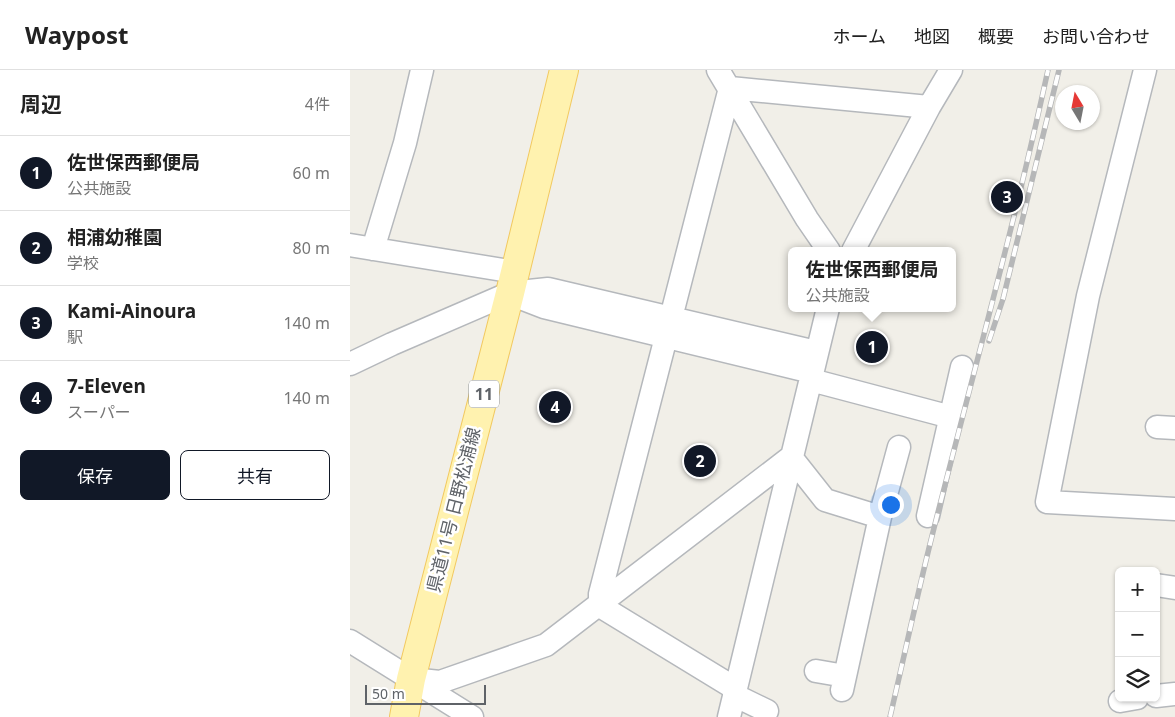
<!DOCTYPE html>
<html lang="ja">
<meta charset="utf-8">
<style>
body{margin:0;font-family:"Noto Sans","Noto Sans JP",sans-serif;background:#f2f2f2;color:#222}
.controls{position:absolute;right:15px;bottom:15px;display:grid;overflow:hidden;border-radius:8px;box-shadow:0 1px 4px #0004}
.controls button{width:45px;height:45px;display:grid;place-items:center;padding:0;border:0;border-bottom:1px solid #e0e0e0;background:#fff;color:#222;font:25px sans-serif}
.compass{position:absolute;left:705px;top:15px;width:45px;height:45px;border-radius:50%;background:#fff;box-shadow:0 1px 4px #0004;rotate:350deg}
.scale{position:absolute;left:15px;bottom:12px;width:121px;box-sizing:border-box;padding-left:5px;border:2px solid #5f6368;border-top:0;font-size:14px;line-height:18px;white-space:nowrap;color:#5f6368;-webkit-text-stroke:4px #fff;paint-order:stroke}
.you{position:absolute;left:540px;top:434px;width:18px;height:18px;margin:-12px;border:4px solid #fff;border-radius:50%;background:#1a73e8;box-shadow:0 0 0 8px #1a73e833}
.badge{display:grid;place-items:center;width:32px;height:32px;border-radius:50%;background:#111827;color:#fff;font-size:16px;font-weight:700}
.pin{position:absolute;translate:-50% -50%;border:2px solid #fff;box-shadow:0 1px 5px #0006}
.popup{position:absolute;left:438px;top:177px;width:168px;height:65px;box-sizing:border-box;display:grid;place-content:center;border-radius:8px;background:#fff;filter:drop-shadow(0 1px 4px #0005);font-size:16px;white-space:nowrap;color:#767676}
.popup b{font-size:19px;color:#222}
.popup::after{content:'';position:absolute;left:50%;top:100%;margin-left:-10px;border:10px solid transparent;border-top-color:#fff}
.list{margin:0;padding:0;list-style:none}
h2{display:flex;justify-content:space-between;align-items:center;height:65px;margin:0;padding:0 20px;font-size:21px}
h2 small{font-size:16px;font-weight:400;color:#767676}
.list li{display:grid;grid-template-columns:32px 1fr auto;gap:15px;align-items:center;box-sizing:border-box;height:75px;padding:0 20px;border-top:1px solid #e0e0e0}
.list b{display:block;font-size:19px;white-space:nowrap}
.list p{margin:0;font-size:16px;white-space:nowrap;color:#767676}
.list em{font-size:16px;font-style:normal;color:#767676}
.actions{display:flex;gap:10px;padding:15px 20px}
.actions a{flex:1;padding:11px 0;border:1px solid #111827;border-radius:8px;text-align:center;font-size:18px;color:#111827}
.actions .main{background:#111827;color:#fff}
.icon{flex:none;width:28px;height:28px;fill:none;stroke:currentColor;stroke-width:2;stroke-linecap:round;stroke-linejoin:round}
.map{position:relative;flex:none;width:825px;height:647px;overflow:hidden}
header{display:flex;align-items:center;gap:30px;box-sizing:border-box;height:70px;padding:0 25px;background:#fff;border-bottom:1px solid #e0e0e0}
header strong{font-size:24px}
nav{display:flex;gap:28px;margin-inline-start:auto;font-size:18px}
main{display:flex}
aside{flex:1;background:#fff}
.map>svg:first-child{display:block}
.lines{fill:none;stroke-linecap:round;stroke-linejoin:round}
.minor-casing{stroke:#b5b8bc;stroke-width:25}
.major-casing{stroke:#f2c960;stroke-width:30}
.minor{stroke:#fff;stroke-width:22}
.major{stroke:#fff2af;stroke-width:28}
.rail-casing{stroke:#b6b7b8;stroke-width:5.5}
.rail{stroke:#fff;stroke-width:4;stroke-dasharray:11;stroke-linecap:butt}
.labels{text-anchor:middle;stroke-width:5;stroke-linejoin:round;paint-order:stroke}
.shield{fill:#fff;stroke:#8f9295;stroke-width:1}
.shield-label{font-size:16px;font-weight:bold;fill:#5f6368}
.street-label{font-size:18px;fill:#5f6368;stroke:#fff}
</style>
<header>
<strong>Waypost</strong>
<nav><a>ホーム</a><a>地図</a><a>概要</a><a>お問い合わせ</a></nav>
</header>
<main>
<aside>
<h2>周辺<small>4件</small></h2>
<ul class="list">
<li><span class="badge">1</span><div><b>佐世保西郵便局</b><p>公共施設</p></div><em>60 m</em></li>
<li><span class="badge">2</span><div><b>相浦幼稚園</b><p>学校</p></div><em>80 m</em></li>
<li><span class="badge">3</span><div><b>Kami-Ainoura</b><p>駅</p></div><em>140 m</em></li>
<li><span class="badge">4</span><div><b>7-Eleven</b><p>スーパー</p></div><em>140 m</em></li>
</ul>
<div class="actions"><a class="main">保存</a><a>共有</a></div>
</aside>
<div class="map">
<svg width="825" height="647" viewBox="0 0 825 647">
<rect width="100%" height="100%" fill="#f1efe8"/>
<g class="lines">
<defs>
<path id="minor" d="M368 0 457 149 479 181
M795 0 738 226 697 432 825 439
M380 18 579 37
M0 175 165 202
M23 179 55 73 72 0
M503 181 579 37 601 0
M163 225 194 237 462 302
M0 294 42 274 160 223 198 219 466 282
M461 310 601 347
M807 357 825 358
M441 387 475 430 530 447 549 377
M578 446 612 297
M806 515 825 518
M250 536V524L380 18
M250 536 386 619
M0 571 122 647
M466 601 495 606
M61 609 90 612 196 575 441 387
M492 620 530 447
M384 625 417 641
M806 626 825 624
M770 631 787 628
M379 647 478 238"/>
<path id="major" d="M54 647 61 609 160 223 214 0"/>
</defs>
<!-- minor casing -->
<use href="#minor" class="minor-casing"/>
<!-- major casing -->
<use href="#major" class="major-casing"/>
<!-- minor -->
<use href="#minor" class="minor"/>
<!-- major -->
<use href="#major" class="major"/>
<defs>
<path id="rail" d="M639 271 653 229 709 0
M540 647C554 587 567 526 582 466 621 311 664 157 698 0"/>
</defs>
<!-- rail casing -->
<use href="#rail" class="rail-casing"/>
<!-- rail -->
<use href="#rail" class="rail"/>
</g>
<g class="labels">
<!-- shield labels -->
<rect class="shield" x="119" y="310.5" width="30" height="27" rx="4"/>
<g class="shield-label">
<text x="134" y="330">11</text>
</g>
<!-- street labels -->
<g class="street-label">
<text transform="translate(104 440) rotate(-76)" y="6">県道11号 日野松浦線</text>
</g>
</g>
</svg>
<div class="controls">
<button>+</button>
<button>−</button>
<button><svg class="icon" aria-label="layers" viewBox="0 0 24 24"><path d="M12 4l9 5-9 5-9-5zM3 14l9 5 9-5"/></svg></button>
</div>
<svg class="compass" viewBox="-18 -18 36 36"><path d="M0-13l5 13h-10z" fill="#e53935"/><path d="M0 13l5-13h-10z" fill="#767676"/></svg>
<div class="scale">50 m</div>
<div class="you"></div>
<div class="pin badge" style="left:522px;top:277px">1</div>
<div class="popup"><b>佐世保西郵便局</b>公共施設</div>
<div class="pin badge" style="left:350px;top:391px">2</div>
<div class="pin badge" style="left:657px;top:127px">3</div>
<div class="pin badge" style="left:205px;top:337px">4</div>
</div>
</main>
